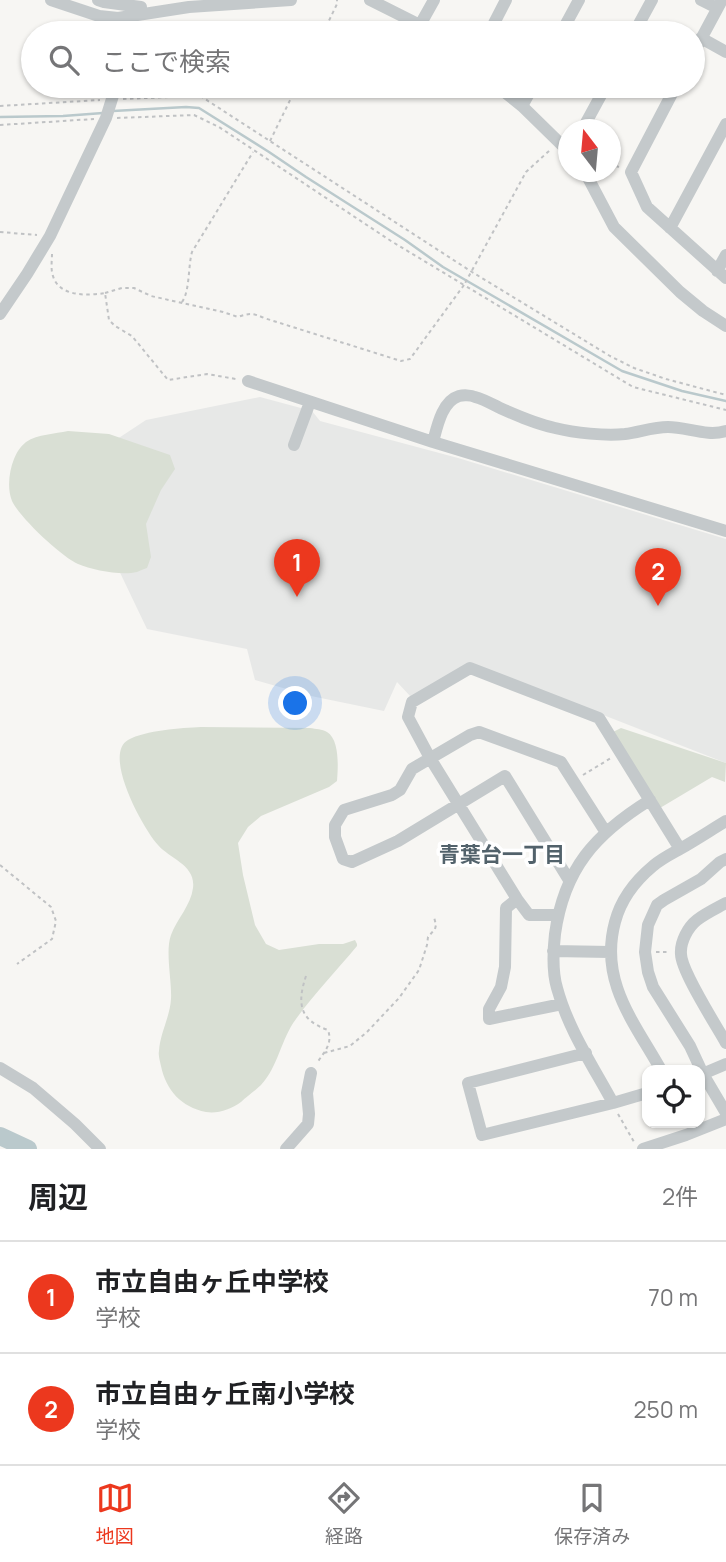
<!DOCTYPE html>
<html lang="ja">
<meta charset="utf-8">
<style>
body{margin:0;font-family:Manrope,"Noto Sans JP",sans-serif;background:#f2f2f2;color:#202124}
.controls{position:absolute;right:21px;bottom:21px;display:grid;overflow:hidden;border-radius:14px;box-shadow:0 2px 5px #0004}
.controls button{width:63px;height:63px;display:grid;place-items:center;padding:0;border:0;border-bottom:2px solid #e0e0e0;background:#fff;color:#202124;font:35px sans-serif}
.compass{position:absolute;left:558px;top:119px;width:63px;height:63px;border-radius:50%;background:#fff;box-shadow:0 2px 5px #0004;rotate:344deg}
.you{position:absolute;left:296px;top:704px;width:24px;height:24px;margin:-18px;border:5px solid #fff;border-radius:50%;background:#1a73e8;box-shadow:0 0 0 10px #1a73e833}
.badge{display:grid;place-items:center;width:46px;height:46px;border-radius:50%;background:#ec381e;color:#fff;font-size:23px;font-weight:700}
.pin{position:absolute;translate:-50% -58px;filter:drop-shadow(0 2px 4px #0008)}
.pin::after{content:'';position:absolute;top:37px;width:24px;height:21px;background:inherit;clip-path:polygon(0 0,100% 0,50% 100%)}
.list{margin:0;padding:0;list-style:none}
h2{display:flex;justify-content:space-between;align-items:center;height:91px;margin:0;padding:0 28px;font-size:30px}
h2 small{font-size:23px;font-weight:400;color:#757577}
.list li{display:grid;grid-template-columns:46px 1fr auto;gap:21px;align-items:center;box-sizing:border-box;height:112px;padding:0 28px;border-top:2px solid #e0e0e0}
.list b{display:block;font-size:26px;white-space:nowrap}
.list p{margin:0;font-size:23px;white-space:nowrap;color:#757577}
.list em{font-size:23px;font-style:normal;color:#757577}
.icon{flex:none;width:38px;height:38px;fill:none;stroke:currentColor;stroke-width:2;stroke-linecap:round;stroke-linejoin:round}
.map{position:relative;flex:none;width:726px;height:1149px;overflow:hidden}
.search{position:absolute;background:#fff;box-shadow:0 2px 5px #0004;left:21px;right:21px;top:21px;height:77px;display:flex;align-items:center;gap:18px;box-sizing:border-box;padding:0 24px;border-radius:38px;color:#757577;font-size:26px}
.sheet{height:315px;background:#fff}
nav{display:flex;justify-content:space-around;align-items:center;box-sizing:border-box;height:98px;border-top:2px solid #e0e0e0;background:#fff;font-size:19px;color:#757577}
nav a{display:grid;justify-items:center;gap:4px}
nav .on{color:#ec381e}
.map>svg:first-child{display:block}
.built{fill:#e7e8e7}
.green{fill:#d9dfd4}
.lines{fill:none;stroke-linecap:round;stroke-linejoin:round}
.stream{stroke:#bac9cc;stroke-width:2.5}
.river{stroke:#bac9cc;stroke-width:18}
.path{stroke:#c0c2c4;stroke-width:2;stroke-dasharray:3.5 3.5;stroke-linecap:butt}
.minor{stroke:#c4c9cb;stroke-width:12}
.labels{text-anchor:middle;stroke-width:7;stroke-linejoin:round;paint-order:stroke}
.neighbourhood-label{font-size:21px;font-weight:bold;fill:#52626b;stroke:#fff}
</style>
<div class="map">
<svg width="726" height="1149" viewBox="0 0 726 1149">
<rect width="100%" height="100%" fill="#f7f6f3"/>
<!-- built -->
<path class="built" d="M260 397 312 411 320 421 458 458 726 539V763L470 663 411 697 397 682 384 711 311 696 255 680 247 649 147 629 102 535 96 453 146 420Z"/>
<!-- green -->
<path class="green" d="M68 431 109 434 170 455 175 469 161 490 146 524 151 557 147 568C143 569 140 571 137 572 121 576 93 570 78 564 62 557 20 518 12 501 7 489 9 471 14 459 17 452 20 447 26 442 38 434 55 434 68 431Z
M201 727 310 728C316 729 322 729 327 732 340 740 338 768 337 781L329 787 261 816 248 827 238 843 243 875 255 925 266 944 279 950 319 944H343L355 940 357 944V946C337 970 314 994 296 1019 281 1039 278 1067 261 1085 255 1091 247 1096 241 1102 231 1109 218 1114 206 1112 181 1107 166 1090 161 1066 160 1061 158 1055 159 1051 160 1033 170 1017 171 999 172 981 165 951 171 935 177 919 191 905 193 888 196 865 170 859 158 845 144 830 102 755 128 740 146 730 181 728 201 727Z
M621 728 726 763 725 782 712 777 660 808 613 732Z"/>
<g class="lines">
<!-- stream -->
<path class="stream" d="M113 111 186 107 199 108 269 152 306 177 405 240 443 267 622 371 682 391 726 401
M0 117 63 116 103 113"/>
<!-- river -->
<path class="river" d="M0 1136 28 1149"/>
<!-- path -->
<path class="path" d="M323 33 337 4V0
M123 99 192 96 202 97 472 272 610 356 634 368 666 379 726 395
M0 106 100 100
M117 118 194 115 219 127 391 241 464 285 526 172 550 150
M0 125 94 119
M270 141 297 86
M610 164 619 167
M0 232 37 235
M52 254C52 259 51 266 52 272 56 297 86 296 105 293L109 320 115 326 132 336 168 380 207 374 236 379
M105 293 122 288H134L151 296 223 312 238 317C248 313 254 313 264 318L401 361 410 359 464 285 633 387 726 410
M182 302C190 291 188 266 192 252L253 152
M583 775 611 758
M0 865 51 907 56 921 52 939 17 964
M656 952H668
M306 976C297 1003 299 1020 328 1030 333 1044 324 1052 317 1063
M324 1053 350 1046 367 1032 399 998 419 970 427 945 428 937 435 929 436 925 434 917
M618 1114 634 1142"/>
<!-- minor -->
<path class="minor" d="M51 0 99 16 118 18 189 7 291 0
M98 0 104 2 141 7
M370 0 420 25 430 33
M701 0 717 8
M420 25 434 0
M134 33 141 10
M489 33 506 0
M561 33 579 0
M634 33 652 0
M701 38 726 52
M693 54 722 0
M497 86 522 106 568 151
M676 86 631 172 647 207 726 278
M522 106 533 86
M582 130 606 86
M585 172 614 227 680 292 703 311 726 326
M670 228 726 124
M717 271 726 255
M0 314 27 274 50 236 106 118 116 86
M248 381 433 442 726 531
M433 442C437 427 442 401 459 396 463 395 471 395 475 397 483 399 492 404 500 408 518 416 536 424 555 428 575 433 605 436 625 434 640 432 653 427 668 427 687 427 707 437 726 431
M294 445 310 402
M726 859 720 862 701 879 664 900 657 905 648 925 645 952 648 972 653 987 690 1046 703 1074 726 1113
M569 880 505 776 398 841 352 862 343 859 335 837V825L344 810 392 795 400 790 412 769 470 735 479 732 561 762 605 831
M517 899 506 908 505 967 501 987 489 1009V1019L562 1004
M726 903C717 908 706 913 697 920 688 927 680 942 681 954 681 971 716 1025 726 1043
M558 915H529L517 899 430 758 408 717 412 702 470 668 599 718 680 849
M553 951 610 952
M586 1053 468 1083 482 1135 613 1103 647 1093
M0 1068 33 1088 75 1124 100 1149
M661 1070C634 1022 599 981 615 922 621 899 635 881 653 866 661 859 671 854 680 849 696 840 711 830 726 821
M700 1075 726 1064
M613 1103C593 1066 568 1029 557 988 552 971 553 952 555 934 564 869 595 834 650 800
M286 1149 308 1124 309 1114 307 1093 311 1073
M643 1149 686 1135 726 1119"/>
</g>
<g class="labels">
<!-- neighbourhood labels -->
<g class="neighbourhood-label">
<text x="502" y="862">青葉台一丁目</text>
</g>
</g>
</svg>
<div class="controls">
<button><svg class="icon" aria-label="locate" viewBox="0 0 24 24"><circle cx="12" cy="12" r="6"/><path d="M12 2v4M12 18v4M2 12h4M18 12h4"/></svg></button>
</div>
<svg class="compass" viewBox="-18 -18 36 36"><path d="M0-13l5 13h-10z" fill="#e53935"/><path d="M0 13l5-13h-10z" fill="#757577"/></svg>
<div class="you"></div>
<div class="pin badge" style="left:297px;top:597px">1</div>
<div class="pin badge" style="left:658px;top:606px">2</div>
<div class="search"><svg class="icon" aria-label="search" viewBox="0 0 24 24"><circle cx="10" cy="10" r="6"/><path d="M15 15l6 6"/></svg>ここで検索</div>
</div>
<section class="sheet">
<h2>周辺<small>2件</small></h2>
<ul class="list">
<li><span class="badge">1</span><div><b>市立自由ヶ丘中学校</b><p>学校</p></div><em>70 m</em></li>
<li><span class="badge">2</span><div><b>市立自由ヶ丘南小学校</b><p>学校</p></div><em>250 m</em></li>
</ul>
</section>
<nav>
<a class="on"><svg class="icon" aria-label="map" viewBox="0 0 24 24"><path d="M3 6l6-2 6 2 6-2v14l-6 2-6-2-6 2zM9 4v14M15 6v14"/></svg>地図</a>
<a><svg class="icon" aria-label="directions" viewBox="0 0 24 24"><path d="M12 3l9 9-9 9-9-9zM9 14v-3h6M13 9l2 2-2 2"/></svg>経路</a>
<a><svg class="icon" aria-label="saved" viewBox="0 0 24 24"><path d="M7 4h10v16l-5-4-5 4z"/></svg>保存済み</a>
</nav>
